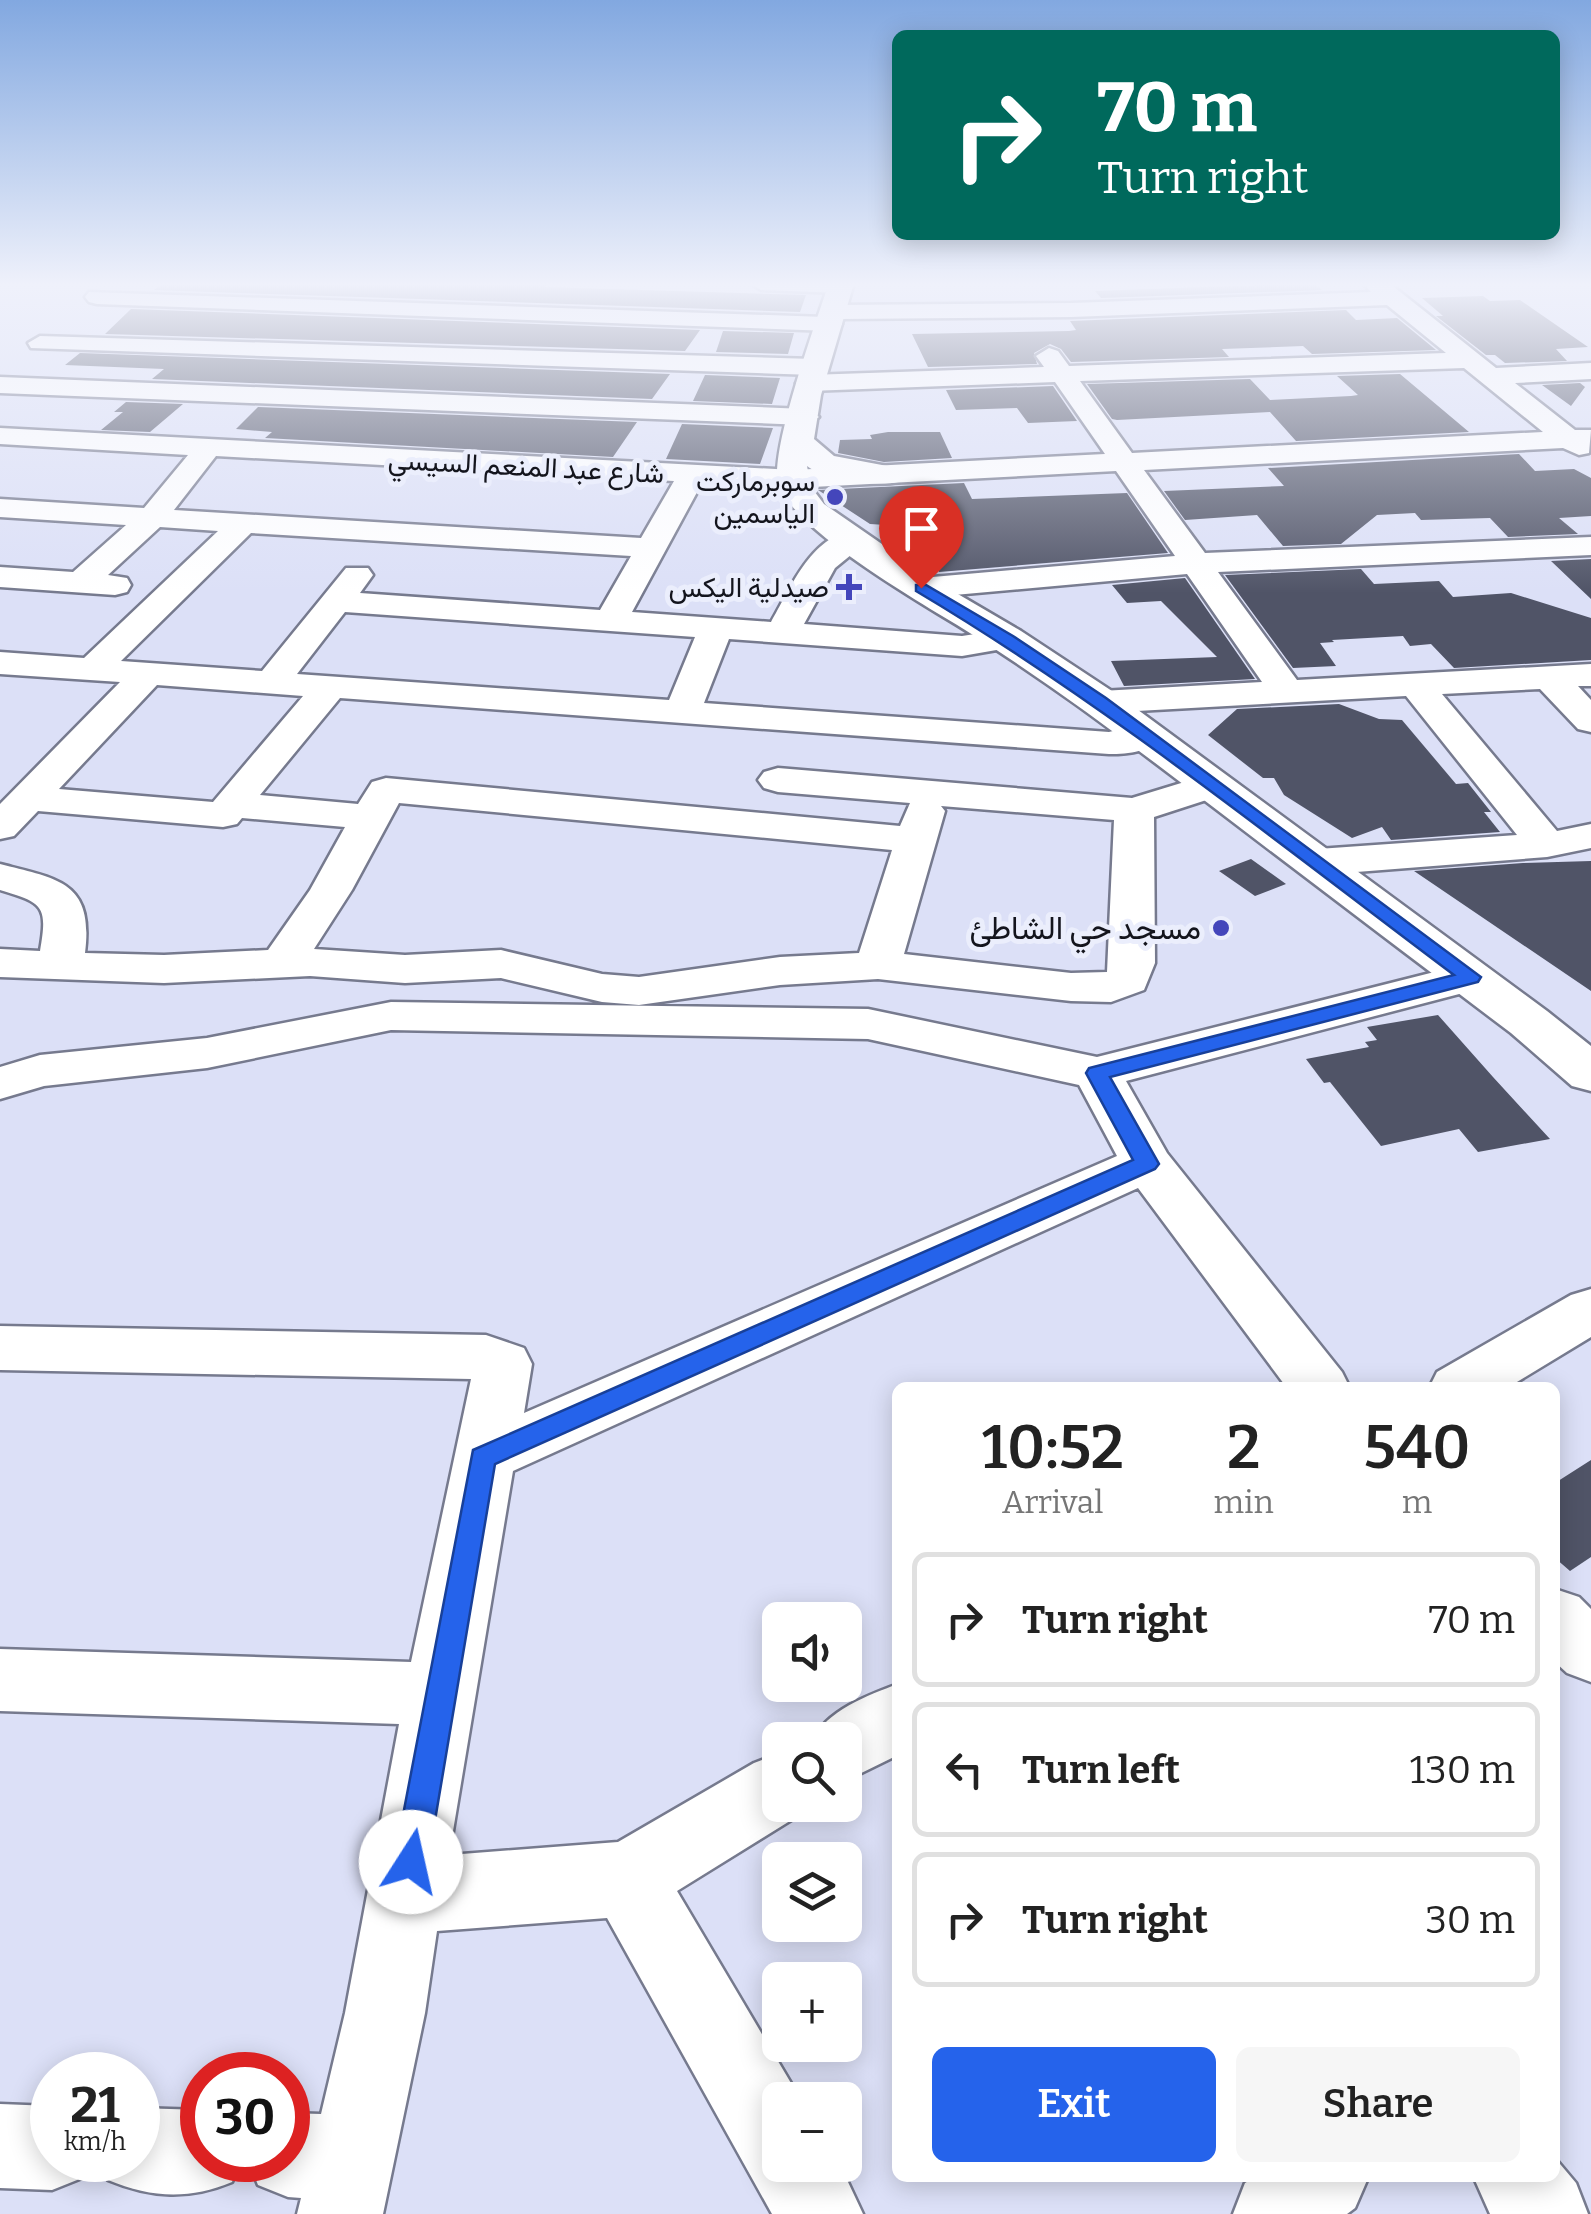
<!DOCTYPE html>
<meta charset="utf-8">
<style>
:root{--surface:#fff;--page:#f6f6f6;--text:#222;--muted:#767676;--line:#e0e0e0;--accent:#2563eb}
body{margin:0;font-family:Bitter,Vazirmatn,serif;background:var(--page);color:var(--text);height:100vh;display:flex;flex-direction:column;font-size:38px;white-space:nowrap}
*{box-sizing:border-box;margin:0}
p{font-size:32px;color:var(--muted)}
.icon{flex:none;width:55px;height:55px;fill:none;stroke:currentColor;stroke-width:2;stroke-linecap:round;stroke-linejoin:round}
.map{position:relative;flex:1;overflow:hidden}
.drawer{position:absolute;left:892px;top:1382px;width:668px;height:800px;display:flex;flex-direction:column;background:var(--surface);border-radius:15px;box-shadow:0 5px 25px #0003}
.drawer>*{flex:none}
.guide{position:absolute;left:892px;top:30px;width:668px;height:210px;border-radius:15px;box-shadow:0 5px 25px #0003;background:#00695c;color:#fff;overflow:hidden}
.controls{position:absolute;left:762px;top:1602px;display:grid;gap:20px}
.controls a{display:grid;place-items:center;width:100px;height:100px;border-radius:15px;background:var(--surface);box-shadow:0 5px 25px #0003;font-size:50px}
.speed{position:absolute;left:30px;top:2052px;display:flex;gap:20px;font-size:50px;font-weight:700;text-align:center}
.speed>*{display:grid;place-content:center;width:130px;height:130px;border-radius:50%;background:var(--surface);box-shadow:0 5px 25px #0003;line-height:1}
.speed small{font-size:25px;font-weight:400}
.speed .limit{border:15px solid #d22;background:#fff;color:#111}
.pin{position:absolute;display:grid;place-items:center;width:85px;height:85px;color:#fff;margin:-102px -42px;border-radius:50% 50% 50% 0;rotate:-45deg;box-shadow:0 0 10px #0007}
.pin .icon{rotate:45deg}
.me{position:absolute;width:110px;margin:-55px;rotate:10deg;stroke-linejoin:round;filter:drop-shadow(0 0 8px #0008)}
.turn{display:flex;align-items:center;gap:35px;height:210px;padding:0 40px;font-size:45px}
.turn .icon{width:130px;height:130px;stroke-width:2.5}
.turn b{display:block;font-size:70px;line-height:85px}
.eta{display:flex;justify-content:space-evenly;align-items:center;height:170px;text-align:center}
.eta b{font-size:60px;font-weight:600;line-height:70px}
.primary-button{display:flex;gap:20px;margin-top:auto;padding:20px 40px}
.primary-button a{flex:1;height:115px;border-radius:15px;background:var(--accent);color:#fff;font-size:40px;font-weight:600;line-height:115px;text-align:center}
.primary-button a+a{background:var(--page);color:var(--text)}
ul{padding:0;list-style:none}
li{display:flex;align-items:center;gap:30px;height:135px;margin:0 20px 15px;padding:0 20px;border:5px solid var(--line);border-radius:15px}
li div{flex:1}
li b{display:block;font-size:38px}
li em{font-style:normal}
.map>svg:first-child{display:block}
.building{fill:#505467}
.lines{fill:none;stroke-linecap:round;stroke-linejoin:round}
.minor-casing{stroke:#767a8e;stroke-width:5}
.major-casing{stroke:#767a8e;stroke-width:5}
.minor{fill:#fff;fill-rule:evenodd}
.major{fill:#fff;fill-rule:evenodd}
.route{fill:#2563eb;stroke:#184099;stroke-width:2.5}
.poi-dot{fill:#4446bb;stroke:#ebeefc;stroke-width:4}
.labels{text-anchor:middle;stroke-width:10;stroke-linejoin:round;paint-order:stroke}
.far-street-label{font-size:28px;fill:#14151d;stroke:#ebeefc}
.far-poi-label{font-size:28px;fill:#14151d;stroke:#ebeefc;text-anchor:end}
.poi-label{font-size:32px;fill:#14151d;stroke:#ebeefc;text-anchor:end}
</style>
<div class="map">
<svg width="1591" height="2214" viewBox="0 0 1591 2214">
<rect width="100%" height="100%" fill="#dce0f7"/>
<!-- building -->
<path class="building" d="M163,283h385l-3,4 261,8 -6,17 -646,-22z
M1315,283l7,7 -221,8 -6,-7z
M1483,296l7,5 30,-1 68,47 -32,2 11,12 -62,2 -10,-8h-9l-50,-39h7l-21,-18z
M131,309l569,21 -15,21 -580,-17z
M1346,310l10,10 41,-2 39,32 -124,4 -9,-8 -81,3 7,8 -158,5 -10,-13 -11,-5 -16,9 3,11 -109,3 -16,-33 157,-3 7,-1 -6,-9z
M723,331l71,2 -6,21 -72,-2z
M80,353l590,21 -18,25 -500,-20 12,-10 -99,-4z
M1400,374l69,58 -173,9 -26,-29 -153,8 -5,-1 -25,-35 163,-5 20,21 81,-4 7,-1 -21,-19z
M705,375l75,3 -8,26 -79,-3z
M1580,383l5,4 -14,19 -29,-21z
M1053,386l24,35 -49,2 -11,-15 -61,2 -10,-20z
M126,402l57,2 -33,28 -49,-2 22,-18h-9z
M258,407l379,15 -24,35 -348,-19 7,-6 -36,-3z
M682,424l91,4 -13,36 -94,-5z
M888,432h52l12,26 -68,4 -46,-9 2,-13 32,-1 -2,-4z
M1519,454l16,17 39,-2 17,9v38l-32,2 19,16 -70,3 -18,-19 -69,2 -6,-7 -38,2 -36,29 -58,2 -26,-31 -72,5 -21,-29 120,-5 -16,-18z
M964,483l8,16 155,-6 41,60 -229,19 -2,-6 -16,-7 -19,-33 -32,-2 -52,-34z
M1591,559v40l-40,-38z
M1361,569l13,15 65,-3 14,16 58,-4 80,25v42l-137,8 -23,-24 -21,2 -7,-10 -71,4 2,2 -14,1 16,23 -43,2 -68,-93z
M1185,578l70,101 -131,7 -13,-25 106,-4 -56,-56 -34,2 -15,-18z
M1339,704l40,15 23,1 54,64 12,-1 23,29h-7l16,20 -109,8 -9,-13 -30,11 -68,-43 -10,-17h-11l-55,-43 29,-26z
M1251,859l35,25 -31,12 -36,-25z
M1591,861v130l-177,-120 109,-8z
M1438,1015l55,62 57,62 -72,13 -19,-23 -78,17 -51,-64 -6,1 -18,-24 63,-12 -4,-5 12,-2 -10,-13z
M1591,1460v97l-21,14 -15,-13v-75z"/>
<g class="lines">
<defs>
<path id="minor" d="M750,283h101l1,3 -11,7 -80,-3z
M1363,283h26l107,85 95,-5v16l-76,4 60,47h16l-2,23 -10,2 -16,-7 -419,22 61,83 386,-16v18l-373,17 79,108 294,-16v22h-13l13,14v32l-13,-3 -38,-40 -98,5 115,137 34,-7v24l-44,9 -229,18 -15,-4 -6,-9 6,-9 15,-4 199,-14 -111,-139 -305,17 -13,-3 -5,-8 5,-8 13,-3 161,-9 -75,-108 -266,24 -12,-3 -4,-7 4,-7 12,-3 254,-22 -59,-85 -323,17 -91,-5 -70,129 139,10c19,-32 45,-99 92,-88l5,7 -33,27 -31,56 158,12 46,-7 12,3 5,7 -5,7 -58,10 -233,-17 -25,64 405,29 36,-9 13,3 6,8c-12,18 -35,20 -55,20l-769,-56 -80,97 98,9 14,-22 14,-4 514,48 10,-23 -132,-11 -14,-4 -6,-8 6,-8 14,-4 354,30 82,-25 14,4 6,8 -6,8 -74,24 1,146 -11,27 -33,12 -40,-1 -193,-22 -98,6 -141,20 -37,-3 -101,-24 -96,5 -95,-7 -146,7 -164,-6v-28l40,2c8,-46 3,-48 -40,-61v-26c59,15 94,18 85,89l79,2 104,-5 42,-60 35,-63 -103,-9 -5,6 -14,3 -185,-16 -24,25 -14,3v-35l120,-122 -120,-8v-22l84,6 134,-127 -58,-4 -52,48 19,3 4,7 -4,7 -12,3 -115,-8v-20l73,5 53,-47 -126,-8v-18l144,9 44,-53 -188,-11v-16l793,42 312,-16 -50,-72 -246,9 -13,-8 13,-8 235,-8 -8,-11 13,-8 9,3 11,15 377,-13 -59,-48 -316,12 -232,2 3,5 -3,5 -9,2 -733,-27 -8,-2 -4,-5 4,-5 736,25 -3,-5 4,-5 8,-2 237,-2 300,-11zM1464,368l79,64 -411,21 -52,-72zM216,456l458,25 -33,57 -467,-28zM251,533l380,23 -31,54 -240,-17 13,-18 -5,-7h-22l-84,103 -141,-10zM345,612l350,25 -26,63 -372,-26zM157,685l146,11 -90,106 -154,-13zM399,803l493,47 -33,103 -79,4 -141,20 -37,-3 -101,-24 -96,5 -91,-6 38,-59zM941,806l173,14 -7,152 -36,1 -167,-19 41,-143z
M40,336l774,23 13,8 -13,8 -783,-27 -3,-5z
M0,377l805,32 14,8 -14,8 -805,-32z
M1470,963l16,4 7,10 -7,10 -360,94 41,72 175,219 8,16h-63l-149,-200 -625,283 -64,384 169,-13 136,-79 26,-10v52h28l-2,6 -129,80 124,209h-21v65h60l23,49h-91l-165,-296 -170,13 -12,82 -42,201h-86l4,-16 -13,-1 -30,-12 -10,-25h40v-47l33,1 24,-101 54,-289 -399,-13v-62l411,13 60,-283 -471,-9v-44l486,9 38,13 8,16 -8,49 593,-257 -38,-71 -211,-46 -477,-9 -184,38 -163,18 -44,13v-32l40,-12 167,-17 184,-36 477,7 229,48z
M1591,1289v48l-84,51h-78l8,-16 134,-77z
M1555,1589l24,8 12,12v73l-24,-9 -12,-11z
M898,1684v71l-53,26v-41h-32c13,-29 55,-45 85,-56z
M0,2104l52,2v54h37l-7,18 -30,12 -52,-2z
M138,2108l64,2v50h39l-9,22c-43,18 -81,16 -124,-2l-8,-20h38z
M1555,2158l21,25 12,31h-98l-16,-36h81z
M1254,2178h114l-13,30 -8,6h-114l12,-31z"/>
<path id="major" d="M829,283h25l-33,112 -7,44 20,17 64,12 5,7 -5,7c-22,5 -73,-2 -91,-16l4,21 13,17 110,76 87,51 94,62 432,318 44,35v45l-19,-5 -61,-53c-97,-73 -193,-146 -290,-220 -92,-70 -184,-141 -284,-200 -39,-24 -142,-86 -158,-127 -12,-29 38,-167 50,-203z"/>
</defs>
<!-- minor casing -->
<use href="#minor" class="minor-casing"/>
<!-- major casing -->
<use href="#major" class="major-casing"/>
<!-- minor -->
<use href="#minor" class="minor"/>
<!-- major -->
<use href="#major" class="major"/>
</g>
<!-- sky -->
<linearGradient id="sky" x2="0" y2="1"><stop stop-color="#82a8e0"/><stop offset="0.48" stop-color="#eff1fb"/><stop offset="1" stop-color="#eff1fb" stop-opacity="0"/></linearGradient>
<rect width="1591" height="593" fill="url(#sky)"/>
<!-- route -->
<path class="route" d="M916,585h10l87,51 93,62 375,279 -3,5 -368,95 49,87 -4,5 -660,295 -67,398 -5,12 -12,5 -12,-5 -5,-12 79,-412 660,-290 -47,-87 3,-5 365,-93c-176,-132 -348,-271 -538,-384z"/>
<!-- markers -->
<g class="poi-dot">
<circle cx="835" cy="497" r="10"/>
<path d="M844 572h10v10h10v10h-10v10h-10v-10h-10v-10h10z"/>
<circle cx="1221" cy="928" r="10"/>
</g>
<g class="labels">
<!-- far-street labels -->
<g class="far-street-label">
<text transform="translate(526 466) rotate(3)" y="10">شارع عبد المنعم السيسي</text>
</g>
<!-- far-poi labels -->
<g class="far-poi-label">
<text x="815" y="491">سوبرماركت<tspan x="815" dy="32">الياسمين</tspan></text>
<text x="829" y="597">صيدلية اليكس</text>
</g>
<!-- poi labels -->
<g class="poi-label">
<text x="1201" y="939">مسجد حي الشاطئ</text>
</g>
</g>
</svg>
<div class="controls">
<a><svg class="icon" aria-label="sound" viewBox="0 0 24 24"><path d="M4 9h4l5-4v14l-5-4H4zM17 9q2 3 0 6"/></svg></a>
<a><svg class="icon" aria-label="search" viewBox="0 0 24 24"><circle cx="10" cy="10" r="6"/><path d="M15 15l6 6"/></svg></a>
<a><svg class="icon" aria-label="layers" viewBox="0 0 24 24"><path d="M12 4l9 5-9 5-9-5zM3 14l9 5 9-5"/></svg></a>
<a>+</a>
<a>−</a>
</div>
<div class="speed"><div>21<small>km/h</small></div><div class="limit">30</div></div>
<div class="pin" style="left:921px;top:588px;background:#d93025"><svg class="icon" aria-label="arrive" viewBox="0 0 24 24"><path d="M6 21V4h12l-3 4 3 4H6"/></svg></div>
<svg class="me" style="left:411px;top:1862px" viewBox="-20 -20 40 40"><circle r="19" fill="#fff"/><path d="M0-13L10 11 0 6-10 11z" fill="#2563eb"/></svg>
<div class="guide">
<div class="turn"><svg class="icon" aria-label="right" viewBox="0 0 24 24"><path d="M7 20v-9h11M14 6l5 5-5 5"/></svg><div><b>70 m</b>Turn right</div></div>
</div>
<section class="drawer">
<div class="eta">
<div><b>10:52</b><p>Arrival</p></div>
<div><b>2</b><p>min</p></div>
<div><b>540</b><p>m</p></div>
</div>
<ul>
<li><svg class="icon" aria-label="right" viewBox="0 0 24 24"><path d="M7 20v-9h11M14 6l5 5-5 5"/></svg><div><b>Turn right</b></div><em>70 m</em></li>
<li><svg class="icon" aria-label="left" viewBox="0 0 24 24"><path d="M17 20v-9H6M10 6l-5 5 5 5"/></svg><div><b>Turn left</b></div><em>130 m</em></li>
<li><svg class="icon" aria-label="right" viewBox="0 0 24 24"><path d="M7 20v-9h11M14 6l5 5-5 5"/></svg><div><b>Turn right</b></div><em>30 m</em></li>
</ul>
<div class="primary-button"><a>Exit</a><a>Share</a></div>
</section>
</div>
